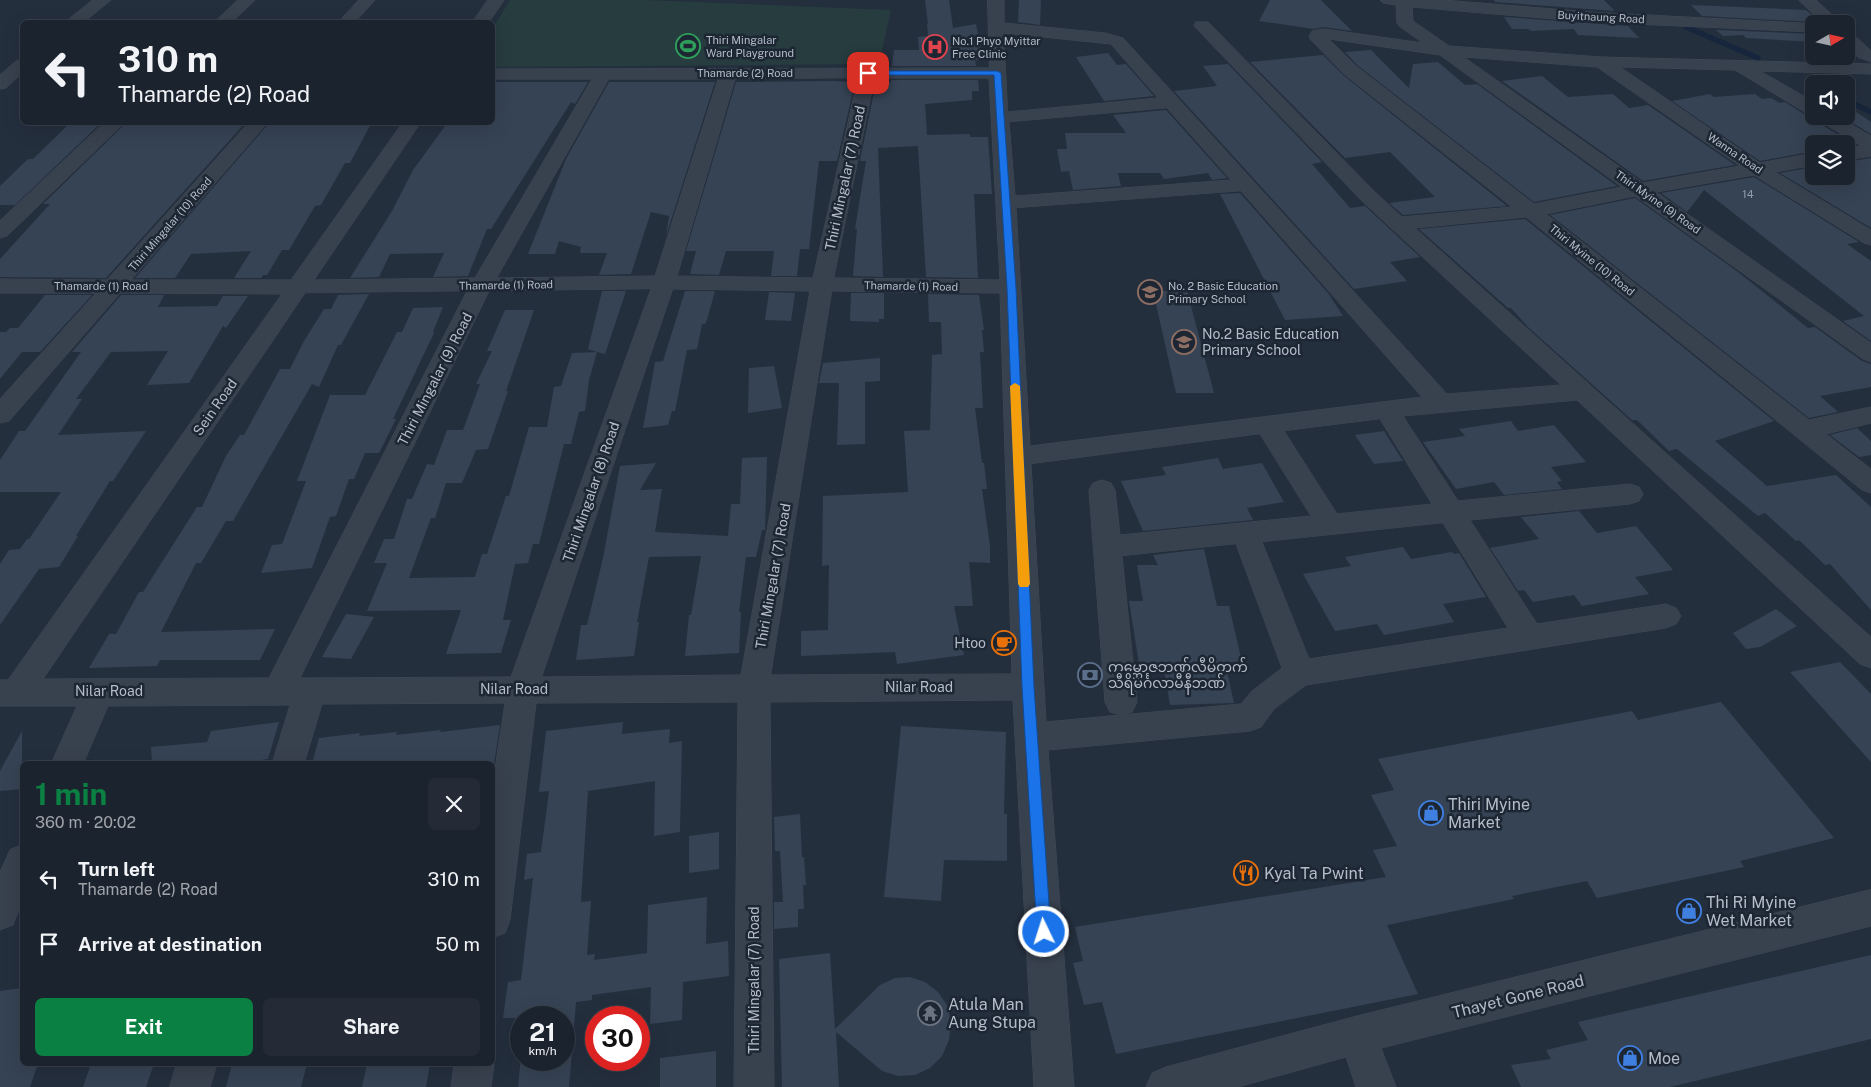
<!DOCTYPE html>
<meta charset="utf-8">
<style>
:root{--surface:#1b232e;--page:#242b36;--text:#f1f3f6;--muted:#a0a4aa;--line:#39404a;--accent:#0b8043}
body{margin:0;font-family:"Public Sans","Noto Sans Myanmar",sans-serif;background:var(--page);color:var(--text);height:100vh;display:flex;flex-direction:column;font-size:19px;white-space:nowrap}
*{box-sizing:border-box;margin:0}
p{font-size:16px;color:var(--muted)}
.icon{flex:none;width:28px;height:28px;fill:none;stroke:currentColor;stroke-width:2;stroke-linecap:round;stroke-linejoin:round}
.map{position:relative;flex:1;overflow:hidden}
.panel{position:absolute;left:20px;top:761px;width:475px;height:305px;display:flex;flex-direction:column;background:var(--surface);border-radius:8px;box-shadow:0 5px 20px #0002,0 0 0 1px var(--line)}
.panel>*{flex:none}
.hud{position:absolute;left:20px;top:20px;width:475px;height:105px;border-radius:8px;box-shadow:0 5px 20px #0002,0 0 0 1px var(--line);background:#1b232e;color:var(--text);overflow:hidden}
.needle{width:32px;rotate:81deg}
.tools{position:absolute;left:1805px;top:15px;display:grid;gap:10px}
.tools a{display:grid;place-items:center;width:50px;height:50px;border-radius:8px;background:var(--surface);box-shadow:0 5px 20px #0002,0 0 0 1px var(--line);font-size:25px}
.speed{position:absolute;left:510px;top:1006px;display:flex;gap:10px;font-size:25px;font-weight:700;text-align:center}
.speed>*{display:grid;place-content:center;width:65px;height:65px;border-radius:50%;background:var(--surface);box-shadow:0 5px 20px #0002,0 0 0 1px var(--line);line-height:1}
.speed small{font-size:12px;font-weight:400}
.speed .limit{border:8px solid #d22;background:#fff;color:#111}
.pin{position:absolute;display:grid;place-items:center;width:42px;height:42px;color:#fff;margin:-21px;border-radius:10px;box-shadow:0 2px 8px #0006}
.me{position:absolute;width:55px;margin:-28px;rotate:356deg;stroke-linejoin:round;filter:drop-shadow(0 0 4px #0008)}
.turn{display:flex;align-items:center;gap:18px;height:105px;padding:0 15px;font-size:22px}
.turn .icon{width:65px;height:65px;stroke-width:2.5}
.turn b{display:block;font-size:35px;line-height:42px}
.round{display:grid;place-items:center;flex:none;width:52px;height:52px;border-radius:8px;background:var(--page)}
.summary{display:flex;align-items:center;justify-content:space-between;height:85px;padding:0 15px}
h1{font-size:30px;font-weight:700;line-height:38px;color:var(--accent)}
.button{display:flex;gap:10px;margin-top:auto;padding:10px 15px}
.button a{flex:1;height:58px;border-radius:8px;background:var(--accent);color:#fff;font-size:20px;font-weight:700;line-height:58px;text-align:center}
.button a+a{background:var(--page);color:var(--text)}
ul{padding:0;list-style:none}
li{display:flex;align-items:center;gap:15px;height:65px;padding:0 15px}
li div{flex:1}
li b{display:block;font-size:19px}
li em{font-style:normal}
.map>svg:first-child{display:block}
.green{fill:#263c3f}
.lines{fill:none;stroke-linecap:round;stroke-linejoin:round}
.stream{stroke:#17263c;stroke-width:5.5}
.building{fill:#364354}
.minor-casing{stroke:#414a57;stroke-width:1}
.minor{fill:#38414e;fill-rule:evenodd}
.route{fill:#1a73e8;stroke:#114b97}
.slow{fill:#f59e0b}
.labels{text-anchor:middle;stroke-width:5;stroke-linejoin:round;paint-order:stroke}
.far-street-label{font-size:11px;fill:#b4bcc9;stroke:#1d2633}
.far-poi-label{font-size:11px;fill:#b4bcc9;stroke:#1d2633;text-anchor:start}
.number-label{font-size:11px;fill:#929caa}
.street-label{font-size:14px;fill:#b4bcc9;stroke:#1d2633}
.poi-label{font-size:14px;fill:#b4bcc9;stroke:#1d2633;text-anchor:start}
.near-poi-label{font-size:16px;fill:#b4bcc9;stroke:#1d2633;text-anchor:start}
.near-street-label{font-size:16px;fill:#b4bcc9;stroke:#1d2633}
</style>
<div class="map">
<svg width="1871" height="1087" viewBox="0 0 1871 1087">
<rect width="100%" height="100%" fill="#242f3e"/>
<!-- green -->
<path class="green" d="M510,0h136l245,10 -12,54 -386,3v-39z"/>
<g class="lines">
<!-- stream -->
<path class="stream" d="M1686,27l72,31
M1846,100l25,12"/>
</g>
<!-- building -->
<path class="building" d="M925,0h24l4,28 23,-4 7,36h-8l1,6h-84l2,-16h25l-1,-13 10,-1 -1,-12h1z
M1019,0h22l-1,25 -22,-3z
M1270,0h51l31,31 -28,-4 -10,2 -55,-8z
M1494,0h110l11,11 -120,-9z
M1691,5l115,5 8,7v5l-112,-6z
M1504,17l124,9 11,12 -61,-3 -4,-6 -43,2 -3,-2h-16z
M1716,30l98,4v8l-68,-4 -3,-3 -20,1z
M1371,50l38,38 4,-24 25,-2 27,23 12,-1 140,102 -83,16 -177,-137 -12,-13z
M1108,53l9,12 9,-1 28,32 -50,5 -28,-44z
M1323,55l20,20 164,131 -104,9 -14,-12 46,-6 -45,-45 -45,6 -95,-96z
M1228,64l94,98 -10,2 38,44 15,-2 55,51 -30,5 17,19 -53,8 -180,-198 43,-5 -14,-20z
M1542,76l26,21 45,-3 16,14 19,-3 87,60 -92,16 -141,-100z
M891,80h87l1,11h-7v9l-47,4 2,31 43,-1v3h18l4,57h-18l4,84 -52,-1 -8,-131 -40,2 5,129 -30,-1 4,-47h-2l11,-68h-6l16,-79h15z
M834,81l21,1 -18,79h-18l-10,88h-9l-3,27h-26l3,-25h-48l-7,24 -29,-1 6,-23h-10l50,-169z
M492,82h96l-13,22 -4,-2 -80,127h-4l-19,47 -35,1 11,-24 -54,1 -11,23 -29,1 42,-67 21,-41 35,-48h44z
M609,82h106l-49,154 3,-20 -18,-4 -20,62 -32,1 8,-22h-27l1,-6 -22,-6 -4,13h-27l38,-95z
M1710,94l4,3 41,-3 7,5 9,-1 9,5 5,-1 22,14 6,1 4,5 38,23 -41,-1v7l-54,10 -88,-60z
M1846,105l25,17v12l-30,-18h5z
M1166,110l61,68 -15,2 -4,-7 -44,6 -4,-6h-42l3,13 -48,4 -4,-19 -8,1 -4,-23h10l-2,-16h61l-13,-18z
M71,122h31l-87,83h-15v-19l28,-27h5z
M127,122h119l-140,156 -106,-1v-18l50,-55h-7z
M270,122h102l-22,41h-5l-24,42 -6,1 -26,44h-7l-15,25h-4l-2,3h-27l17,-27 -60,3 -16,24h-40z
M1871,158v70l-91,-55 34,-6v9h32v-14z
M1754,177l105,65 -12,2 24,17v80l-28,-20 21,-5 -160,-126 -17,22 -26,-19z
M1240,193l88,100 15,23 -58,4 -65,-126z
M1635,198l103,74 70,56 7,-1 47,34 9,3v23l-51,9 18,16 -29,6 -259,-203z
M1525,219l249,202 -59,20 52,45 69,-11 35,32v103l-41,-46 -5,1 -26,-25 -3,1 -31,-28 -7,3 -81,-67 -8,2 -32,-31h-5l-104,-93 -17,-19h-3l-89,-79z
M602,291h24l-21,63 -8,-2 -8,28 -4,31 -6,1 -8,32h-7l-25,100h-6l-5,19 -13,1 -12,56h8l-10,33 -55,1 15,-44 -94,1 20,-48h-13l10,-24h10l13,-40h5l15,-35 7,1 13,-35h16l17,-46h-4l16,-33h-5l18,-41h29l-28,81h2l-20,58 -12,1 -14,33h-16l-11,35h-4l-22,60 66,-1 7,-23h5l19,-58h3l20,-69h18l7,-40 7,-1 11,-33 25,-1 -9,-3z
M685,291h30l-8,29 -2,4h-3l-5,25 -10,1 -12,61h-3l-4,14 -25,3 12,-66 8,-1z
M1153,291h34l27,102h-38z
M769,292l26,1 -4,28 -26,-1z
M851,293h33v26h-5v3l-29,-1z
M369,294l-28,51h-3l-19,42 -7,-3 -79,137h-7l-25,42h-5l-35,69 114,-3 -15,31h-100l-3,6 -68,2 20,-34h7l23,-42h4l54,-85h5l24,-51 14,-21h4l36,-66h10l14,-28 20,-32h7l7,-14z
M928,294l51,1 5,35h-2l2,22h-4l3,56h-8l7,55h2l3,26h-5l8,57v17l-21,-1 4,44h-19l10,49 -67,9 -2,-12 -94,4v-25l27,-1 1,-65 -7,1 1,-70 85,-4 -4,-61 26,-1 2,-75 10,-1 -1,-32h-12z
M45,295h47l-52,57h-18l-22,27v-47h6l4,-4h8z
M121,295h43l-6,12 59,-1 6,-10h25l-22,32 -3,-2 -34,57 -42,2 21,-34 -57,1 -35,47h6l-24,36 88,-4 -33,50h-3l-34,55h2l-19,31 -20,2 -39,56v-61l9,-14 11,-1 7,-10h2l32,-47h-61v-32l19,-29h6l56,-79h-9z
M443,307l-10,25 1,1 -41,86h3l-17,34h-14l-11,26h-5l-13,37 -6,1 -18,51 -51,5 11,-28 10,-1 24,-63h-9l33,-86h35l32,-63h5l11,-24z
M880,358v23l-15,1v62l-28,1 2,-62h-20l4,-20z
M774,366l8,42 -34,5 1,-45z
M1511,421l7,10 36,-6 32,37 -35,5 11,14 -5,1 5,7 -58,6 -10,-13 -38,7 -33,-47 42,-6 -6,-7z
M1857,428l14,13v14l-12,2 -29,-22z
M1384,431l19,30 -29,3 -19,-29z
M767,457l-2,73h-3l-6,27h-10l-7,55h2l-2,41 -54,3 4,-41h2l10,-59 -52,1 -12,65h2l-5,34 -58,4 5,-35h6l16,-67 17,-92 36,-3 -16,27 22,-1 -7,43 73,4 3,-32h9l2,-46z
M1218,458l5,11 39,-6 22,39 -37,6 6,12 -110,11 -22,-50 45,-6 -4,-8z
M1579,511l18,22 39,-7 37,44 -38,7 14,17 -67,12 -8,-11 -41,7 -9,-12 -6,1 -28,-43 49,-9 -18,-22z
M1403,547l8,12 41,-7 2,2 5,-1 27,44 -43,7 11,18 -70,13 -7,-11 -42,7 -32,-57 48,-8 -6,-9z
M1204,549l13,57h12l13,56h-17l9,41 -64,2 -7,-41h-24l-10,-63h14l-6,-36h21l-5,-10z
M1776,609l21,17 -37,21 -14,2 -13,-16z
M346,614l28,3 -23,42 -29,-2z
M1840,662l31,32v68l-81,-90z
M1721,702l113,136 -94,23 4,6 -147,31 -10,-17 -75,15 2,3 -127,26 31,69 -302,60 -14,-52 -18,3 -11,-42 10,-2 -8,-34 311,-50 -13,-27 24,-4 -26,-51 23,-5 -16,-31 254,-48 6,9z
M279,722l-11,37 -34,5h-82l-1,-17 56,-5 4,-11z
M623,722l-1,12 48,-5 -1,14 13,-2 -2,91 -26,4 1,-55 -67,10 -7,111 10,-1 -4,54 8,-1 -1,6 53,-7 1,-48 59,-8 -1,47 22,-3 1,35 -46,6 -1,38 -32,4 1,-37 -59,8v5l-16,2 -7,85h-51l3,-31v4h43v-42h-61l5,-36 13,-2 12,-102 -9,2 3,-26 14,-2 8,-61 -10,1 7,-61z
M500,725l-6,39h-182l7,-26 41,-5 -1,3 38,-4 -1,3 45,-5 -1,2z
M901,726l105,6 -2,82h3v47l-63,-1 -3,41 -57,-4z
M22,731v58l-22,2v-20z
M800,814l2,43h2l2,28h-3l1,24h-6v18l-24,2v-27h9l-3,-51h-5l-1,-34z
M719,832v37l-30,4v-37z
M830,953l5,76 45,-44 15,-7 15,-1 15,5 13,10 9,13 4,17 -2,18 -7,16 -12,12 -15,7 -17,1 -16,-5 -46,-39 3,55h-57l-3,-128z
M1871,955v84l-201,48h-149l-10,-22 40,-6 -5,-9 42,-10 -10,-18z
M22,988v76h16l-8,23h-30v-96z
M716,1051v36h-56v-29z
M91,1064h63l-8,23h-63z
M232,1064h75l-6,23h-75z
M367,1064h63l-4,23h-64z"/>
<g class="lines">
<defs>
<path id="minor" d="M93,0h18l-27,22h-17l2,-3z
M238,0h17l-23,22h-17z
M359,0h16l-20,22h-16z
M488,0h16l-15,22h-16z
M988,0h16v23l101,10 18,5 324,356 114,-9 -199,-184 -166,-173 -2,-3 2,-3h12l168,171 26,24 110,-10 -168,-133 -33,-34 -2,-3 3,-6 12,-2 99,14 -24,-17 -2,-3 -1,-18 -13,-2 -3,-3h63l147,12 230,12h-6v8l-224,-10 -178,-15 1,14 36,25 152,11 270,7v10l-111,-3 54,31v13l-6,-1 -73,-44 -115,-3 140,96 54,-10v12l-39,7 96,58v15l-7,-2 -110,-68 -98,17 215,151v19l-8,-3 -228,-163 -89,18 263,206 62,-13v16l-45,11 45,35v24l-9,-3 -336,-273 -111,11 456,409v31l-11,-4 -283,-264 -174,16 55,85 172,-17 9,3 4,7 -4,7 -9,3 -160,16 67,104 129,-20 10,4 5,8 -5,8 -10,4 -360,57 -32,24 -13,18 -11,4 -202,19 26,337h-40l-21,-387 -243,2 4,385h-40l4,-385 -202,1 -26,217 -5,13 -13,5v-149l13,-86 -183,1 -18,60h-32l18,-59 -182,1 -25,58h-32l26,-58h-77v-26h8l274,-386 -162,-1 -111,128 -9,2v-24l96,-106h-96v-14l107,1 142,-158h19l-137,158h160l112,-158h18l-107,158 161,-2 117,-199h-100v-10l497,-1zM1004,33l107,11 47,54 -150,14zM1329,39l111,16 182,132 -88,17 -178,-138zM1464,57l133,10 143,99 -97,17zM858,78l-45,200 -136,-2 58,-197zM875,78h114l11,202 -166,-2zM609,79h109l-63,197 -158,2zM1167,108l64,72 -216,16 -6,-74zM1241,191l181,206 -392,49 -14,-238zM651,289l-140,388 -211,1 189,-387zM673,289l137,2 -69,384 -199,2zM467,291l-198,387 -226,1 262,-386zM832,291l168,2 12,381 -241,1zM1380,419l52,85 -95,10 -53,-83zM1260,434l51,82 -191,19 -5,-45 -4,-7 -9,-3 -9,3 -4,7 16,212 5,10 11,3 -75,7 -15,-258zM1443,523l65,105 -199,31 -47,-117zM1236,544l46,124 -30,23 -11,13 -120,11 11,-3 5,-10 -15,-146z
M1799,0h17l26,24h-18z
M1846,31l6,2 19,18v11l-13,-5 -12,-12z
M22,60v13l-16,15 -6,1v-14l16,-14z
M1815,116h22l34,20v20l-25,4v-12l15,-2 -43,-26z
M105,122h20l-118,114 -7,2v-17z
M22,845v57l-9,23 -13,5v-58l10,-22z
M1871,890v36l-490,122 15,39h-40l-10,-30 -108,30h-92l6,-14 14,-6 191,-51z
M492,1061l2,3 -3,23h-40l3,-23h38z
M177,1064h40l-7,23h-40z"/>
</defs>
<!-- minor casing -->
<use href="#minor" class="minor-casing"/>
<!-- minor -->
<use href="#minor" class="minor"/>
</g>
<!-- route -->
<path class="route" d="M865,71h132l4,2 15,215 18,399 17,245 -2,5 -5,2 -5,-2 -2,-5 -15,-245 -15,-399 -13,-213h-126l-4,-2z"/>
<!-- slow -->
<path class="slow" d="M1015,383l5,3 10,198 -2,3h-8l-2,-3 -8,-198z"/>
<!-- icons -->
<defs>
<symbol id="stadium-ring" viewBox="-11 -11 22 22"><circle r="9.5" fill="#1d2633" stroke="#2e9e5b" stroke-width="1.5"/><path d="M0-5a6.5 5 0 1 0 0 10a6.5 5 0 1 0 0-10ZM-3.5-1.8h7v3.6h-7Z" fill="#2e9e5b"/></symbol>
<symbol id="hospital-ring" viewBox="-11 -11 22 22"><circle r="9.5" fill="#1d2633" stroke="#e0444e" stroke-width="1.5"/><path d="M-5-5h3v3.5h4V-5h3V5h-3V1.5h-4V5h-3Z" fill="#e0444e"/></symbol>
<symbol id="school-ring" viewBox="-11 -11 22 22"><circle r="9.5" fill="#1d2633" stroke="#8d6e63" stroke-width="1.5"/><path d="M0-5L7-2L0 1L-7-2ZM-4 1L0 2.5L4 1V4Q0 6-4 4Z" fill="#8d6e63"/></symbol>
<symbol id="cafe-ring" viewBox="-11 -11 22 22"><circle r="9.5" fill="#1d2633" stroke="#e8710a" stroke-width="1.5"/><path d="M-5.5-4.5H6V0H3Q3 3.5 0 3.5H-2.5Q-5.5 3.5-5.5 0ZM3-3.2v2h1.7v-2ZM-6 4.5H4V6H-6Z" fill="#e8710a"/></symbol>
<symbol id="bank-ring" viewBox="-11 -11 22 22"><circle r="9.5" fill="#1d2633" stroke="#5c6f8a" stroke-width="1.5"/><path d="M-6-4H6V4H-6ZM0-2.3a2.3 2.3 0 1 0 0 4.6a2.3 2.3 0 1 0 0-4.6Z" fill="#5c6f8a"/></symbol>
<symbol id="shop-ring" viewBox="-11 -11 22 22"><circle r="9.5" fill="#1d2633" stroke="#3f7fe0" stroke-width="1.5"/><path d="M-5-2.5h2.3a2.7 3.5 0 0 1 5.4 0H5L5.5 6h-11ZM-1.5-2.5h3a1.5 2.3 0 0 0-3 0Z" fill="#3f7fe0"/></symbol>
<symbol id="restaurant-ring" viewBox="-11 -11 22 22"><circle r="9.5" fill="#1d2633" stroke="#e8710a" stroke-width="1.5"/><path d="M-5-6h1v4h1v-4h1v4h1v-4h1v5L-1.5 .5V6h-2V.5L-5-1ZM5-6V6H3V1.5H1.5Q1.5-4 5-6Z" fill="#e8710a"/></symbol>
<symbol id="temple-ring" viewBox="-11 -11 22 22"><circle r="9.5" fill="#1d2633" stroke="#6b7280" stroke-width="1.5"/><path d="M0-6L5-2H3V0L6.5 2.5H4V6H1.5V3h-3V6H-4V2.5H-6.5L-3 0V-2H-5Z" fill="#6b7280"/></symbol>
</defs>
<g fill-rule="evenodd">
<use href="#stadium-ring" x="674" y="32" width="28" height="28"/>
<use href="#hospital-ring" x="921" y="33" width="28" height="28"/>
<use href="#school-ring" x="1136" y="278" width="28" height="28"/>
<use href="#school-ring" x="1170" y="328" width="28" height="28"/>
<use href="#cafe-ring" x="990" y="629" width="28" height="28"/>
<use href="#bank-ring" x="1076" y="661" width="28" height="28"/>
<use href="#shop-ring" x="1417" y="799" width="28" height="28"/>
<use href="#restaurant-ring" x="1232" y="859" width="28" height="28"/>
<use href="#shop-ring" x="1675" y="897" width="28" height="28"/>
<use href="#temple-ring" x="916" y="999" width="28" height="28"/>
<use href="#shop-ring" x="1616" y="1044" width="28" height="28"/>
</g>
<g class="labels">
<!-- far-street labels -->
<g class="far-street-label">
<text transform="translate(1601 17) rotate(3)" y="4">Buyitnaung Road</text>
<text x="745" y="77">Thamarde (2) Road</text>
<text transform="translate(1735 153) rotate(34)" y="4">Wanna Road</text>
<text transform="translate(1658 202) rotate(35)" y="4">Thiri Myine (9) Road</text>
<text transform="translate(170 224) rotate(-49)" y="4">Thiri Mingalar (10) Road</text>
<text transform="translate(1592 260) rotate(39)" y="4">Thiri Myine (10) Road</text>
<text transform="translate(506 285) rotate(-1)" y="4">Thamarde (1) Road</text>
<text x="101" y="290">Thamarde (1) Road</text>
<text transform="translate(911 286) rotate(1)" y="4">Thamarde (1) Road</text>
</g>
<!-- far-poi labels -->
<g class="far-poi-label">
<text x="706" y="44">Thiri Mingalar<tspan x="706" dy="13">Ward Playground</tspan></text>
<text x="952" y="45">No.1 Phyo Myittar<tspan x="952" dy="13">Free Clinic</tspan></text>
<text x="1168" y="290">No. 2 Basic Education<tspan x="1168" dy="13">Primary School</tspan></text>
</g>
<!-- number labels -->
<g class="number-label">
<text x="1748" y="198">14</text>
</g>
<!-- street labels -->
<g class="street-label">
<text transform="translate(845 178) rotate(-78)" y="5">Thiri Mingalar (7) Road</text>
<text transform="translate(435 379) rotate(-63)" y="5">Thiri Mingalar (9) Road</text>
<text transform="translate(215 407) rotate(-55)" y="5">Sein Road</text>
<text transform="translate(591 492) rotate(-71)" y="5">Thiri Mingalar (8) Road</text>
<text transform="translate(773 576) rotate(-80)" y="5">Thiri Mingalar (7) Road</text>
<text x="919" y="692">Nilar Road</text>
<text x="514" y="694">Nilar Road</text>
<text x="109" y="696">Nilar Road</text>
<text transform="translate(754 980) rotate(-90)" y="5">Thiri Mingalar (7) Road</text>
</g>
<!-- poi labels -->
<g class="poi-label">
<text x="1202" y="339">No.2 Basic Education<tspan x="1202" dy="16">Primary School</tspan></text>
<text x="986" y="648" text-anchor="end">Htoo</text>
<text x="1108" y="672">ကမ္ဘောဇဘဏ်လီမိတက်<tspan x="1108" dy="16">သီရိမင်္ဂလာမီနီဘဏ်</tspan></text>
</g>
<!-- near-poi labels -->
<g class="near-poi-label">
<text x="1448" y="810">Thiri Myine<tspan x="1448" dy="18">Market</tspan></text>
<text x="1264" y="879">Kyal Ta Pwint</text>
<text x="1706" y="908">Thi Ri Myine<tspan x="1706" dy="18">Wet Market</tspan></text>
<text x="948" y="1010">Atula Man<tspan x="948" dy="18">Aung Stupa</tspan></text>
<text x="1648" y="1064">Moe</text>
</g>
<!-- near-street labels -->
<g class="near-street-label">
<text transform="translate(1518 996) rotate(-14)" y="6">Thayet Gone Road</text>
</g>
</g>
</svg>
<div class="tools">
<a><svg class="needle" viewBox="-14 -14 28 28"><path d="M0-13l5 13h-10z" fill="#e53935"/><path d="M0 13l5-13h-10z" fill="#a0a4aa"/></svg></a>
<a><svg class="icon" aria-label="sound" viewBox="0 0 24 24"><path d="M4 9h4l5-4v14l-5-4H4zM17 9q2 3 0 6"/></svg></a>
<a><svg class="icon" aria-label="layers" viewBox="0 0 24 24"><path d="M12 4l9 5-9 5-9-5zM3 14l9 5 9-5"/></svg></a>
</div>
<div class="speed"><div>21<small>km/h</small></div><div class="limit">30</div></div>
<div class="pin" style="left:868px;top:73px;background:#d93025"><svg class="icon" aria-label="arrive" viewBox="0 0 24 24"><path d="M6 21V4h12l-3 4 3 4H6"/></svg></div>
<svg class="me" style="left:1044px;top:932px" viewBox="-20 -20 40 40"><circle r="17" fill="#1a73e8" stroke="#fff" stroke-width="3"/><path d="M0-11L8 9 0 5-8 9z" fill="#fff"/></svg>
<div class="hud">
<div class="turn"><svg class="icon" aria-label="left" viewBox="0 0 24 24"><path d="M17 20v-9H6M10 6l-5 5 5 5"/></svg><div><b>310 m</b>Thamarde (2) Road</div></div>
</div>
<section class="panel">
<div class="summary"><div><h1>1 min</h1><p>360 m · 20:02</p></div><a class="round"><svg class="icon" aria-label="close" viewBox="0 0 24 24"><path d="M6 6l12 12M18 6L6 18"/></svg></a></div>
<ul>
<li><svg class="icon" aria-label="left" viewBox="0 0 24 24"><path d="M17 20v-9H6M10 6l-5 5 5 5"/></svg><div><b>Turn left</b><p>Thamarde (2) Road</p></div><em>310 m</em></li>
<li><svg class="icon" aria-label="arrive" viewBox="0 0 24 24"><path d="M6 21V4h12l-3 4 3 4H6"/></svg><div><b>Arrive at destination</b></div><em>50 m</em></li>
</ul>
<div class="button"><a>Exit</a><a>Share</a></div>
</section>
</div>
